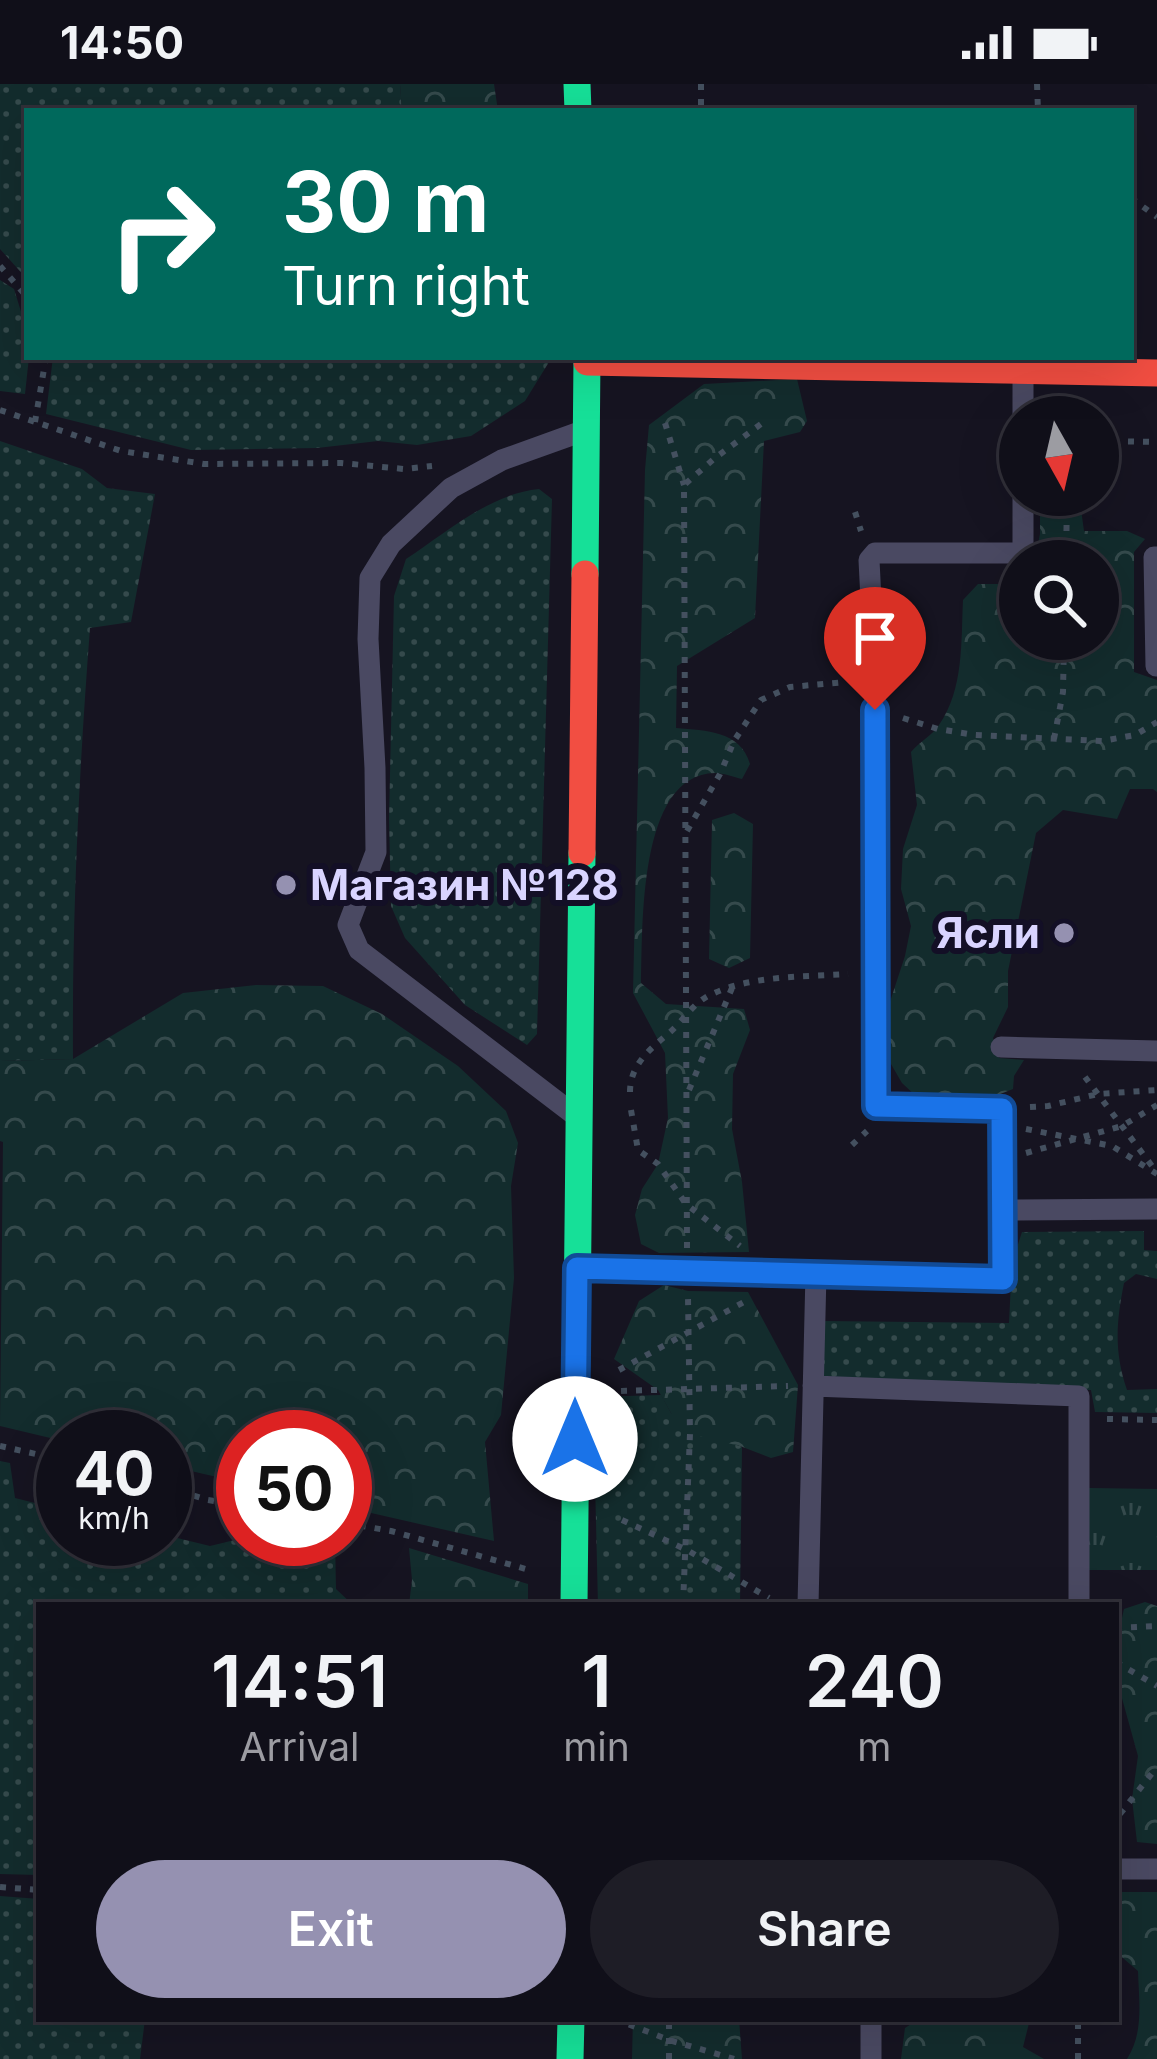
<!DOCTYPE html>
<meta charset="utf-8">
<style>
:root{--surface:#100f19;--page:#1e1d26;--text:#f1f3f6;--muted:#9c9ca2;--line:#302f38;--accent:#9591b1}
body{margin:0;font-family:Inter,sans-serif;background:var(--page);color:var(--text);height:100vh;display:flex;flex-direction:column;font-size:45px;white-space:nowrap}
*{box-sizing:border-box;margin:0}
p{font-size:39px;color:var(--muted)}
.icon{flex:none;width:66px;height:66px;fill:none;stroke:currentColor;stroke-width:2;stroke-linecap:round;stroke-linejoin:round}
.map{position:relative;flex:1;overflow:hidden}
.panel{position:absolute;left:36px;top:1518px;width:1083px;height:420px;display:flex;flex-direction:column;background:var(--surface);border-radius:0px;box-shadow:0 12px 48px #0002,0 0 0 3px var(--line)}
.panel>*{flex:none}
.banner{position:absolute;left:24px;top:24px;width:1110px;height:252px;border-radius:0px;box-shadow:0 12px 48px #0002,0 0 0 3px var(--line);background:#00695c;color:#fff;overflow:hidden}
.needle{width:78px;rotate:172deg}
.fabs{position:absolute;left:999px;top:312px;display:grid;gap:24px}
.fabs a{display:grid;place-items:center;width:120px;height:120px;border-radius:50%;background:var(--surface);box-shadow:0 12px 48px #0002,0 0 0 3px var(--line);font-size:60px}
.speed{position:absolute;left:36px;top:1326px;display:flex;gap:24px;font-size:60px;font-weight:700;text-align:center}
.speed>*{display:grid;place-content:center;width:156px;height:156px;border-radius:50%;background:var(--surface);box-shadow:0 12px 48px #0002,0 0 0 3px var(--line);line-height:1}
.speed small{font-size:30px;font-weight:400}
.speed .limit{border:18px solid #d22;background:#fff;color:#111}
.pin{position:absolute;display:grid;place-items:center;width:102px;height:102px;color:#fff;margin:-123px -51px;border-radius:50% 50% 50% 0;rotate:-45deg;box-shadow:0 0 12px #0007}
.pin .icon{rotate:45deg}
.me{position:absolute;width:132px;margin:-66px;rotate:0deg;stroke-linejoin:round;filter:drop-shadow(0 0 9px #0008)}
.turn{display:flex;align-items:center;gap:42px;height:252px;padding:0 60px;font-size:54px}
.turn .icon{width:156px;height:156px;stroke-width:2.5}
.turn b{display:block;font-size:84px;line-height:102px}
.eta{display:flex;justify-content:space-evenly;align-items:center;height:204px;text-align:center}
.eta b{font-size:72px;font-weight:600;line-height:84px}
.button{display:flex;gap:24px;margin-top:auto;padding:24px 60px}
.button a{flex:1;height:138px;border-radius:72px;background:var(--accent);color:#fff;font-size:48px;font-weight:600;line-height:138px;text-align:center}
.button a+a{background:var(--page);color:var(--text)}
.status{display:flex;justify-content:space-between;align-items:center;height:84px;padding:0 60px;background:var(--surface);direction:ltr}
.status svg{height:33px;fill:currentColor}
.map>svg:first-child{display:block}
.grass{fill:url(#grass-dots)}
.forest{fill:url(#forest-crowns)}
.park{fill:url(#park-tufts)}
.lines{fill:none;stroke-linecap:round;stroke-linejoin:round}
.path{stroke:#44505f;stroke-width:6;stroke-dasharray:6 9;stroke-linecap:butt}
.lane{stroke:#4a4962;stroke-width:21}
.fast{stroke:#16e098;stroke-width:27}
.jam{stroke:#f24e42;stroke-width:27}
.route-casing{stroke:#114b97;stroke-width:30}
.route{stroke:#1a73e8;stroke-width:21}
.poi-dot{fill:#9591b1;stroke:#130f26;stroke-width:4.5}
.labels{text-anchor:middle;stroke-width:12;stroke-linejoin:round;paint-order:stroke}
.poi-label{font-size:42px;font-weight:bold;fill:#d9d4ff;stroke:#130f26;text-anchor:start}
</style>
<div class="status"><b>14:50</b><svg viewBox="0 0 49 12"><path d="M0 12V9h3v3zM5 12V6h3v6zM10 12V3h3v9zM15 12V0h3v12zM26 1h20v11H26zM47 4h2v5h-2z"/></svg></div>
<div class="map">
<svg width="1157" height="1975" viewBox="0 0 1157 1975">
<defs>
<pattern id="grass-dots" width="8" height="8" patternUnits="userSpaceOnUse" patternTransform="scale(3)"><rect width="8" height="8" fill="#132c2d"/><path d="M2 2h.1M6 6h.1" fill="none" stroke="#354a4c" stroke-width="1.8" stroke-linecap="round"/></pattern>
<pattern id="forest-crowns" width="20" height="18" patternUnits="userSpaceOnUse" patternTransform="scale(3)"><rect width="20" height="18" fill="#132c2d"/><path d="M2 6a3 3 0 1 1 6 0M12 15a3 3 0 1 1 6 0" fill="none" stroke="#354a4c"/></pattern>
<pattern id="park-tufts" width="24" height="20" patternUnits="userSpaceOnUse" patternTransform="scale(3)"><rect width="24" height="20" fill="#132c2d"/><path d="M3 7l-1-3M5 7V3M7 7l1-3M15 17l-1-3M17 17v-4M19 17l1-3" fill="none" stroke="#354a4c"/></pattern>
</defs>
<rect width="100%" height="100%" fill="#161421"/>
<!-- grass -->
<path class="grass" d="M0,0h400l2,27h-375v168l-27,-30z
M0,196l14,9 13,42v26h2l-4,37 -25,-3z
M53,273h493l3,5 -24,39 -54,35 -54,9 -39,-4 -61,7 -126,2 -145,-36z
M0,357l82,28 25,19 48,6 -24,128 -41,6c-11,144 -18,286 -17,431l-73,2z
M539,405l13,10 -15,535 -10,11 -62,-40 -60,-67 -14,-32 -2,-87 5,-223 12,-37c40,-26 83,-65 133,-70z
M1144,1147v19l13,1v28l-21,-5 -12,9c-8,40 -10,69 3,107l30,-1v24l-62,-1 -4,-22 -271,-9 1,-60 188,2 3,-60 10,-31z
M661,1311l10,18 71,34 -2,158h-142l-5,-208z
M0,1377l10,2 5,35 48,12v29h102v-4l45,11 33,-8 92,2 1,49 17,16h-314v270l-39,-1z
M0,1812l39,3v120h106l-5,40h-140z"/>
<!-- forest -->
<path class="forest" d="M400,0h94l4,27h-96z
M797,295l10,42 -7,11 -36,9 -9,177 -78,48 -1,62c30,3 64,2 74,36l-8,15c-8,-2 -19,-6 -27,-6 -78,1 -72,157 -74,210l25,21 78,5 6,21 -17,44 -1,55 10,53 7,70 -90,1 -18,-9 -6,-29 7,-26 16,-25 10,-46 -3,-65 -32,-60 12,-523 4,-45 55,-41z
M1040,411h39l5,36h43l18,8 -11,13v120l23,8v112l-4,-3h-23l-13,30 -54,-9 -27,23 -28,138v36l-15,31 6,20 25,2 -10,16 -1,13 -23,9 -34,3 -40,-5 -14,-13 -11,-19 -7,-44 21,-64 6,-30 -10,-37 2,-40 14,-44 -6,-53c8,-10 22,-17 28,-27 25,-36 22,-83 24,-125l15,-16h36l6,-3v58h78v-78h-63l5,-27z
M734,729l19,11 -3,134 -21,10 -20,-9 3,-139z
M256,901l67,1 59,28 76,52 48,45 12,32 -7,43 3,92 -13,137 -16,27 9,99 -149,-34v-70h-102v46l-78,-18v-28h-102v4l-63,-15 3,-284 -3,-1v-80l73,-2 110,-66z
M664,1201l24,6 60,1 50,93 -5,67 -22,6 -31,-12 -50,-12 -19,-21 -13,-23 -44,-31 25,-58z
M409,1464l119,36v21h-119l3,-25z
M1145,1518l12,4v238l-20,-2 -5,-43 6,-43 -18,-65 -2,-28 2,-36 4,-18z
M1116,1808h41v167h-30c17,-26 12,-58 11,-88l-22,-19z
M633,1935h106l3,40h-110z
M919,1935h111l-7,28 21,12h-143l4,-31z"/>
<!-- park -->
<path class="park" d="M1089,1404l68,1v81h-69z"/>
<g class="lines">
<!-- path -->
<path class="path" d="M701,0v27
M1037,0l1,27
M1131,114l26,19
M0,182l27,31
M0,326l121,41 83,13 137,-1 63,6 28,-3
M35,338l11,-65
M665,339l19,62
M1098,357l59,1
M855,428l6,19
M1066,477l1,-66
M903,634l35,11 37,6 127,6 33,-6 22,-13
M1054,655l9,-47 1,-53
M687,747l33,-57 14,-33 27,-41 29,-13 56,-5
M1085,993l70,93
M689,1006l43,-102
M630,1008c0,-27 20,-43 39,-59 14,-12 24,-30 41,-38 41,-20 94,-18 138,-21
M1030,1023l18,-1 50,-12 59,-4
M631,1026l7,40 20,14 28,40 54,42
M1026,1045l86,17 45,28
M852,1061l15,-14
M1026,1069l96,-27 35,-21
M687,1164l-3,-763 31,-27 50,-37
M619,1286l125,-68
M621,1307l167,-5
M1107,1335l50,1
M0,1362l63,14
M165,1403l43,13 35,6
M622,1436l65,30 82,48
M345,1439l46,8 142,40
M683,1521l7,-171 -2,-137
M1116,1544l41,-2
M1116,1578l41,24
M1120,1730l37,-47
M0,1803l39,3
M615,1935l54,21 65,19
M669,1975v-40
M1078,1975v-40"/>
<!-- lane -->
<path class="lane" d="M1023,287v46
M1156,582l-2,-109h3
M1001,963l156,4
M572,1029l-213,-163 -11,-25 28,-73 -1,-84 -7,-129 2,-61 21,-34 60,-56 51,-28 78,-28
M1004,1126l153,-1
M579,1184l424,11 -1,-170 -126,-3 -1,-427 -6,-119 6,-7h148v-58
M813,1302l266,10v209
M808,1521l8,-332
M1116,1785h41
M871,1975v-40"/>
<!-- fast -->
<path class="fast" d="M577,0l1,27
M585,490l2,-217
M574,1521l8,-752
M570,1975l1,-40"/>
<!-- jam -->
<path class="jam" d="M587,278l570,11
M582,769l3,-279"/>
</g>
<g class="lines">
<defs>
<path id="route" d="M575,1355l2,-171 426,11 -1,-170 -126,-3 -1,-396"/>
</defs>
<!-- route casing -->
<use href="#route" class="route-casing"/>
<!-- route -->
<use href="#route" class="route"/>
</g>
<!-- markers -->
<g class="poi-dot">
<circle cx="286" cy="801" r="12"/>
<circle cx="1064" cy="849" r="12"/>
</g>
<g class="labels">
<!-- poi labels -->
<g class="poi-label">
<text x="310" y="816">Магазин №128</text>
<text x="1040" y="864" text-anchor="end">Ясли</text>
</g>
</g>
</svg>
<div class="fabs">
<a><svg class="needle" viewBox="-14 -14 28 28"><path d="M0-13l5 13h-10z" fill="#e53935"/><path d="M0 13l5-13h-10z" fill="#9c9ca2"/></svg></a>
<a><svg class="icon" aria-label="search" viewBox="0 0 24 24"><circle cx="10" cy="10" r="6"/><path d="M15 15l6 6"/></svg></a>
</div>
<div class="speed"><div>40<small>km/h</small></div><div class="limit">50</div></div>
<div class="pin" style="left:875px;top:626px;background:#d93025"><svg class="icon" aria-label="arrive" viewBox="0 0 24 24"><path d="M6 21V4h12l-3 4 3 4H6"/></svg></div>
<svg class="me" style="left:575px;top:1355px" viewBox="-20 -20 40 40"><circle r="19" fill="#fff"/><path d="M0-13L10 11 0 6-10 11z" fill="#1a73e8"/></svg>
<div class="banner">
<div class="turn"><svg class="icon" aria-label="right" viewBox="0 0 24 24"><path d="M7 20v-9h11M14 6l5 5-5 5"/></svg><div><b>30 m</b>Turn right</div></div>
</div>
<section class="panel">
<div class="eta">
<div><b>14:51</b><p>Arrival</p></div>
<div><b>1</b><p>min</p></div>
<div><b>240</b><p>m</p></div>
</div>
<div class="button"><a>Exit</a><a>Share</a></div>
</section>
</div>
